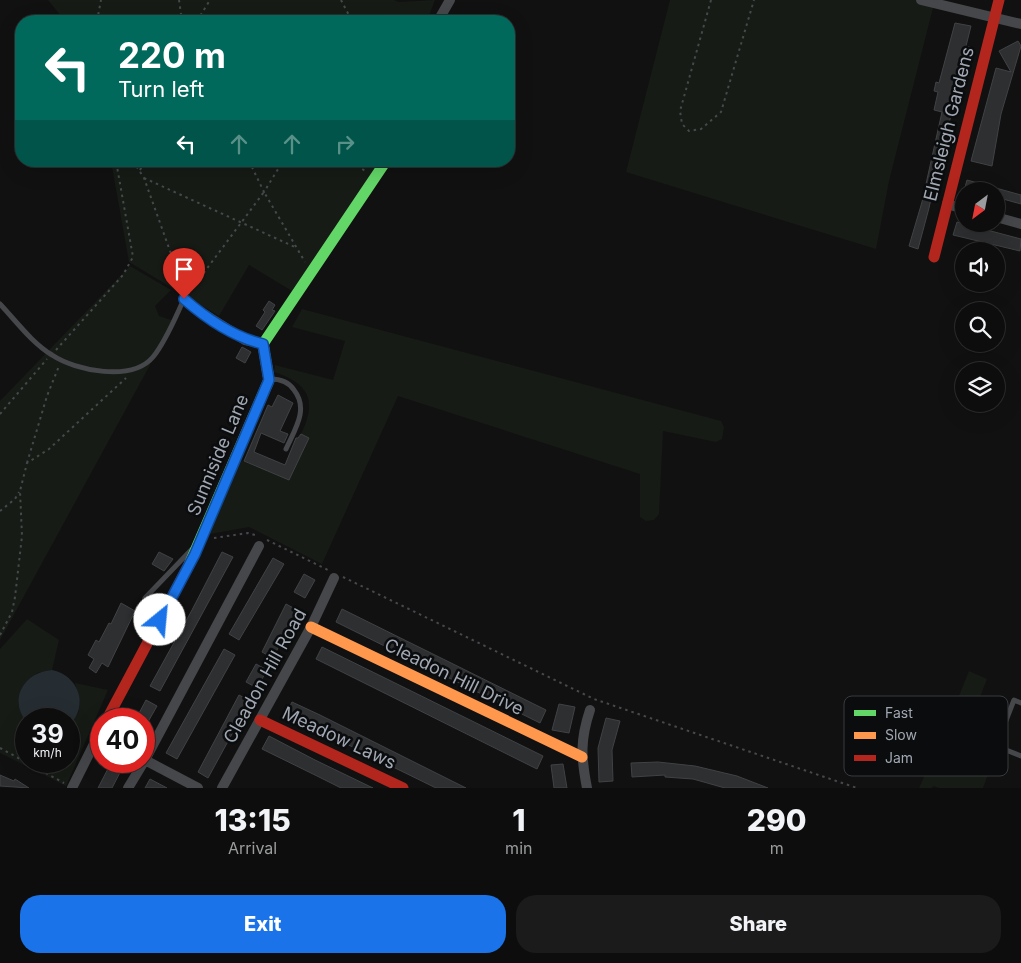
<!DOCTYPE html>
<style>
:root{--surface:#0d0d0d;--page:#1b1b1b;--text:#f1f3f6;--muted:#9a9c9d;--line:#2d2d2e;--accent:#1a73e8}
body{margin:0;font-family:Inter,sans-serif;background:var(--page);color:var(--text);height:100vh;display:flex;flex-direction:column;font-size:19px;white-space:nowrap}
*{box-sizing:border-box;margin:0}
p{font-size:16px;color:var(--muted)}
.icon{flex:none;width:28px;height:28px;fill:none;stroke:currentColor;stroke-width:2;stroke-linecap:round;stroke-linejoin:round}
.map{position:relative;height:788px;overflow:hidden}
.drawer{display:flex;flex-direction:column;background:var(--surface);flex:1}
.drawer>*{flex:none}
.banner{position:absolute;left:15px;top:15px;width:500px;height:152px;border-radius:20px;box-shadow:0 5px 20px #0002,0 0 0 1px var(--line);background:#00695c;color:#fff;overflow:hidden}
.needle{width:32px;rotate:212deg}
.fabs{position:absolute;left:955px;top:182px;display:grid;gap:10px}
.fabs a{display:grid;place-items:center;width:50px;height:50px;border-radius:50%;background:var(--surface);box-shadow:0 5px 20px #0002,0 0 0 1px var(--line);font-size:25px}
.speed{position:absolute;left:15px;top:708px;display:flex;gap:10px;font-size:25px;font-weight:700;text-align:center}
.speed>*{display:grid;place-content:center;width:65px;height:65px;border-radius:50%;background:var(--surface);box-shadow:0 5px 20px #0002,0 0 0 1px var(--line);line-height:1}
.speed small{font-size:12px;font-weight:400}
.speed .limit{border:8px solid #d22;background:#fff;color:#111}
.pin{position:absolute;display:grid;place-items:center;width:42px;height:42px;color:#fff;margin:-51px -21px;border-radius:50% 50% 50% 0;rotate:-45deg;box-shadow:0 0 5px #0007}
.pin .icon{rotate:45deg}
.me{position:absolute;width:55px;margin:-28px;rotate:28deg;stroke-linejoin:round;filter:drop-shadow(0 0 4px #0008)}
.turn{display:flex;align-items:center;gap:18px;height:105px;padding:0 20px;font-size:22px}
.turn .icon{width:65px;height:65px;stroke-width:2.5}
.turn b{display:block;font-size:35px;line-height:42px}
.lanes{display:flex;align-items:center;height:48px;padding:0 20px;background:#0003;justify-content:center;gap:25px;direction:ltr}
.lanes .off{opacity:.35}
.eta{display:flex;justify-content:space-evenly;align-items:center;height:85px;text-align:center}
.eta b{font-size:30px;font-weight:800;line-height:35px}
.cta{display:flex;gap:10px;margin-top:auto;padding:10px 20px}
.cta a{flex:1;height:58px;border-radius:20px;background:var(--accent);color:#fff;font-size:20px;font-weight:800;line-height:58px;text-align:center}
.cta a+a{background:var(--page);color:var(--text)}
.map>svg:first-child{display:block}
.green{fill:#161b16}
.water{fill:#252d33}
.building{fill:#2e2f31;stroke:#404245}
.lines{fill:none;stroke-linecap:round;stroke-linejoin:round}
.path{stroke:#47484c;stroke-width:2;stroke-dasharray:2.5 4;stroke-linecap:butt}
.lane{stroke:#45474a;stroke-width:5}
.street{stroke:#45474a;stroke-width:10}
.fast{stroke:#63d668;stroke-width:11}
.slow{stroke:#ff974d;stroke-width:11}
.jam{stroke:#b3261e;stroke-width:11}
.route-casing{stroke:#114b97;stroke-width:12}
.route{stroke:#1a73e8;stroke-width:9}
.labels{text-anchor:middle;stroke-width:5;stroke-linejoin:round;paint-order:stroke}
.street-label{font-size:18px;fill:#a1a8b3;stroke:#0b0c0d}
.key{fill:#0b0c0d;stroke:#383b3f;stroke-width:1}
.key-label{font-size:14px;fill:#a1a8b3}
</style>
<div class="map">
<svg width="1021" height="788" viewBox="0 0 1021 788">
<rect width="100%" height="100%" fill="#111"/>
<!-- green -->
<path class="green" d="M48,0h346l5,2 36,-2 -8,21h-362z
M670,0h265l-46,181 -13,68 -250,-77z
M111,161h269l-88,130 -43,-26 -30,51 -90,-54z
M130,266l41,24 -16,16 4,10 15,5 -174,319v-239z
M302,309l419,112 3,6 -2,12 -6,3 -53,-11 -4,83 -5,6 -8,1 -6,-4v-43l-242,-78 -76,168 -73,-37 -39,7 30,-74 49,20 20,-42 -8,-4c16,-33 9,-50 -27,-62l1,-7 58,15 12,-39 -53,-14z
M27,619l32,21 -7,30 -15,3 -19,30 8,18v40h43v-36l9,-12 2,-10 -5,-20 33,7 -42,96 -66,-33v-104z
M969,671l18,8 -26,66 33,13 -11,30h-44l-6,-2 -1,2h-13l23,-50z"/>
<!-- water -->
<path class="water" d="M52,670c26,5 38,36 17,55v-6h-43v2c-18,-23 -1,-49 26,-51z"/>
<!-- building -->
<path class="building" d="M955,23l16,3 -5,20 4,1 -6,16 -3,-1 -4,14 5,1 -2,7 -18,64 -13,60 -11,41 -9,-3 13,-44 20,-90 -8,-2 4,-18 -4,-1 2,-9 3,1z
M1018,41l3,5 -20,68 -9,52 -21,-5 25,-93 15,4 -12,-21z
M967,180l54,15v9l-18,-5 -4,12 -3,-1v-19h-32z
M957,222l64,17 -1,12 -67,-16z
M269,301l6,4 -3,5 3,1 -13,19 -6,-4 9,-14 -2,-2z
M242,347l9,5 -6,11 -9,-5z
M278,395l15,8 -13,28 8,3 -4,9 -23,-10 -7,19 31,13 11,-27h2l3,-4 8,4 -20,42 -45,-19 24,-56 4,2z
M159,552l14,7 -9,12 -12,-7z
M222,552l11,5 -73,134 -10,-5 42,-76z
M273,558l11,6 -45,76 -10,-6z
M304,574l11,6 -10,18 -11,-6z
M121,603l14,8 -27,56 -6,-4 -6,10 -7,-5 5,-9 -6,-4 8,-15 3,2 10,-19 2,1z
M286,604l11,6 -24,48 -11,-6z
M138,606l8,5 -4,8 -8,-5z
M342,609l204,101 -6,13 -204,-101z
M322,647l221,109 -6,13 -221,-110z
M224,649l11,6 -58,104 -11,-6z
M256,664l11,6 -10,18 -11,-6z
M239,695l11,6 -42,77 -10,-6z
M146,700l11,6 -13,23v-10h-8z
M292,702l28,13 146,73h-30l-47,-23 -103,-51z
M559,704l16,3 -6,26 -17,-3z
M606,718l14,3 -8,29 1,31 -14,1 -1,-34z
M269,736l46,24 58,28h-32l-26,-13 -53,-26z
M112,761h14l-14,27h-14z
M658,762l37,4 42,10 31,12h-43l-32,-9 -28,-2v-2l-33,2 -1,-14z
M563,764l4,24h-13l-3,-23z
M0,775l14,6 1,-2 14,9 -29,-2z
M150,779l17,9h-22z"/>
<g class="lines">
<!-- path -->
<path class="path" d="M179,0l3,21
M341,0l11,21
M711,0l-31,111 2,13 7,7 12,-2 20,-17 33,-112
M97,21l4,-21
M197,21l13,-21
M377,21l53,-4
M133,161l11,17 41,115
M249,161l15,31 19,-31
M352,161l13,10
M140,170l5,-9
M144,178l153,70
M188,294l76,-102 41,70
M56,350l67,-75 10,-18 -17,-96
M0,414l47,-55
M27,463l20,-67 12,-30
M0,511l15,-12 4,-7
M214,538l34,-5 10,3
M267,540l63,31
M343,577l251,122 263,89
M0,635l12,-23 3,-15 7,-61 -2,-45 7,-28 22,-14 77,-71
M0,748l64,35"/>
<!-- lane -->
<path class="lane" d="M0,304c16,17 32,39 52,51 24,16 80,27 101,2 13,-16 22,-39 31,-58l12,10
M270,379c9,0 19,3 24,11 15,19 1,39 -8,59
M145,598l49,-51
M1021,703l-7,-3 -18,46 25,10"/>
<!-- street -->
<path class="street" d="M921,0l100,24
M438,21l12,-21
M947,204l17,5
M996,217l25,7
M196,309l49,31 18,4
M72,788l29,-58
M128,788l17,-28
M198,788l-53,-28 114,-214
M222,788l89,-161 23,-49
M587,788c-6,-31 -7,-48 3,-78"/>
<!-- fast -->
<path class="fast" d="M189,565l80,-185 -6,-36 123,-183"/>
<!-- slow -->
<path class="slow" d="M311,627l271,130"/>
<!-- jam -->
<path class="jam" d="M934,257l65,-257
M107,719l82,-154
M260,720l143,68"/>
</g>
<g class="lines">
<defs>
<path id="route" d="M160,620l35,-66 74,-174 -6,-36c-30,-7 -56,-25 -79,-45"/>
</defs>
<!-- route casing -->
<use href="#route" class="route-casing"/>
<!-- route -->
<use href="#route" class="route"/>
</g>
<g class="labels">
<!-- street labels -->
<g class="street-label">
<text transform="translate(949 124) rotate(-76)" y="6">Elmsleigh Gardens</text>
<text transform="translate(218 455) rotate(-67)" y="6">Sunniside Lane</text>
<text transform="translate(265 676) rotate(-61)" y="6">Cleadon Hill Road</text>
<text transform="translate(454 677) rotate(26)" y="6">Cleadon Hill Drive</text>
<text transform="translate(339 738) rotate(25)" y="6">Meadow Laws</text>
</g>
</g>
<!-- legend -->
<rect x="844" y="696" width="164" height="80" rx="8" class="key"/>
<rect x="854" y="710" width="22" height="6" fill="#63d668"/>
<rect x="854" y="732" width="22" height="7" fill="#ff974d"/>
<rect x="854" y="755" width="22" height="6" fill="#b3261e"/>
<g class="key-label">
<text x="885" y="718">Fast</text>
<text x="885" y="740">Slow</text>
<text x="885" y="763">Jam</text>
</g>
</svg>
<div class="fabs">
<a><svg class="needle" viewBox="-14 -14 28 28"><path d="M0-13l5 13h-10z" fill="#e53935"/><path d="M0 13l5-13h-10z" fill="#9a9c9d"/></svg></a>
<a><svg class="icon" aria-label="sound" viewBox="0 0 24 24"><path d="M4 9h4l5-4v14l-5-4H4zM17 9q2 3 0 6"/></svg></a>
<a><svg class="icon" aria-label="search" viewBox="0 0 24 24"><circle cx="10" cy="10" r="6"/><path d="M15 15l6 6"/></svg></a>
<a><svg class="icon" aria-label="layers" viewBox="0 0 24 24"><path d="M12 4l9 5-9 5-9-5zM3 14l9 5 9-5"/></svg></a>
</div>
<div class="speed"><div>39<small>km/h</small></div><div class="limit">40</div></div>
<div class="pin" style="left:184px;top:299px;background:#d93025"><svg class="icon" aria-label="arrive" viewBox="0 0 24 24"><path d="M6 21V4h12l-3 4 3 4H6"/></svg></div>
<svg class="me" style="left:160px;top:620px" viewBox="-20 -20 40 40"><circle r="19" fill="#fff"/><path d="M0-13L10 11 0 6-10 11z" fill="#1a73e8"/></svg>
<div class="banner">
<div class="turn"><svg class="icon" aria-label="left" viewBox="0 0 24 24"><path d="M17 20v-9H6M10 6l-5 5 5 5"/></svg><div><b>220 m</b>Turn left</div></div>
<div class="lanes"><svg class="icon" aria-label="left" viewBox="0 0 24 24"><path d="M17 20v-9H6M10 6l-5 5 5 5"/></svg><svg class="icon off" aria-label="ahead" viewBox="0 0 24 24"><path d="M12 20V5M6 11l6-6 6 6"/></svg><svg class="icon off" aria-label="ahead" viewBox="0 0 24 24"><path d="M12 20V5M6 11l6-6 6 6"/></svg><svg class="icon off" aria-label="right" viewBox="0 0 24 24"><path d="M7 20v-9h11M14 6l5 5-5 5"/></svg></div>
</div>
</div>
<section class="drawer">
<div class="eta">
<div><b>13:15</b><p>Arrival</p></div>
<div><b>1</b><p>min</p></div>
<div><b>290</b><p>m</p></div>
</div>
<div class="cta"><a>Exit</a><a>Share</a></div>
</section>
